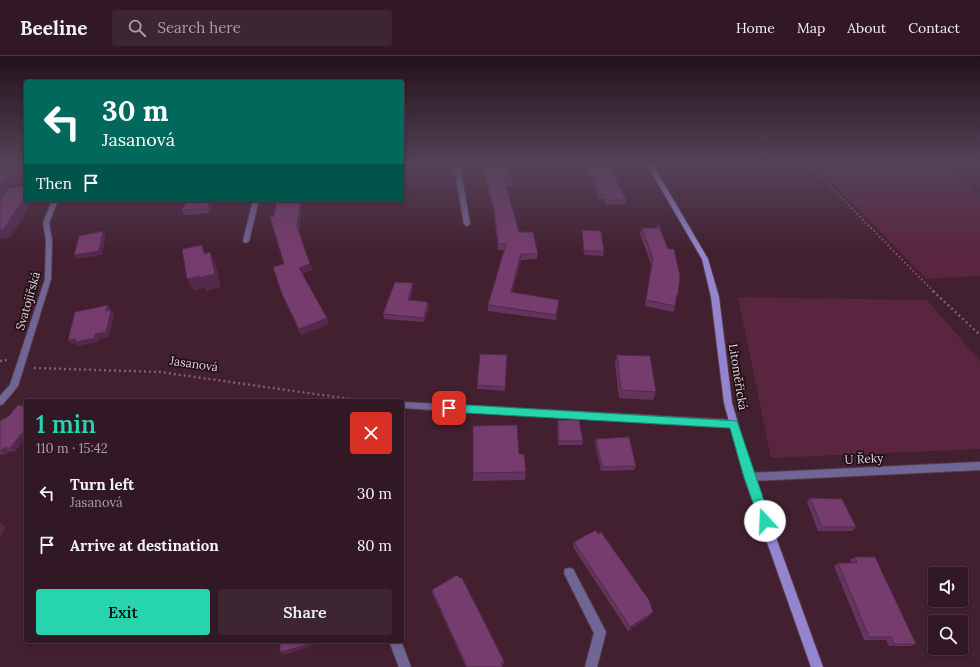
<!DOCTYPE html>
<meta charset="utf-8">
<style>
:root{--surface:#321824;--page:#3d2531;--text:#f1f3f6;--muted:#a8a0a6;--line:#4d3741;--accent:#26d5ae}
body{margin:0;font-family:Lora,serif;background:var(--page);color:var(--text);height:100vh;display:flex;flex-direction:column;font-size:15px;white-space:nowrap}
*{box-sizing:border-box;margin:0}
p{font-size:13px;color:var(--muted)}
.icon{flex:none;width:22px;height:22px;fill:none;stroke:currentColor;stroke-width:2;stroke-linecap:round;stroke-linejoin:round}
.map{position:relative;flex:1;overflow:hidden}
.details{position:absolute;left:24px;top:343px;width:380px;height:244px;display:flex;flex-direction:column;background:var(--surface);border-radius:4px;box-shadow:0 2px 6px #0003,0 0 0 1px var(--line)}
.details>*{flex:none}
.guide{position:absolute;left:24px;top:24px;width:380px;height:122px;border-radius:4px;box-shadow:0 2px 6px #0003,0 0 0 1px var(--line);background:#00695c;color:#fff;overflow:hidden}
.controls{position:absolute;left:928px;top:511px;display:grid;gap:8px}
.controls a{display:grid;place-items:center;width:40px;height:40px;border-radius:4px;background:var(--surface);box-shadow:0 2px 6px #0003,0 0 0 1px var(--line);font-size:20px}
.pin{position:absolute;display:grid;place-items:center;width:34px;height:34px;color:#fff;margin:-17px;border-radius:8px;box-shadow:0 2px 6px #0006}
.me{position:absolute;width:44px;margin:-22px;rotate:340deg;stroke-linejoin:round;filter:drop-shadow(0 0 3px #0008)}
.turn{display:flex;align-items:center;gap:14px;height:84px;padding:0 12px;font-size:18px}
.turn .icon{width:52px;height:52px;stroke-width:2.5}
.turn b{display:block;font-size:28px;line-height:34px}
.then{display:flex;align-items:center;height:38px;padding:0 12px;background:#0003;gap:8px;font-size:15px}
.round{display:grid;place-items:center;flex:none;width:42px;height:42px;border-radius:4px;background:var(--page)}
.summary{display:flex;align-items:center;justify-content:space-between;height:68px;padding:0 12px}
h1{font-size:24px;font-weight:600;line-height:30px;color:var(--accent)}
.action{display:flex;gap:8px;margin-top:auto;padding:8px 12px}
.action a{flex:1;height:46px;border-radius:4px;background:var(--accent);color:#111;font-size:16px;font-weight:600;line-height:46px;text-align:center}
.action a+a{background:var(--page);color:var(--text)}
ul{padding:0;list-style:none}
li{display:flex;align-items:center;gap:12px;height:52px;padding:0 12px}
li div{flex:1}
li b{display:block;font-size:15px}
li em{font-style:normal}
header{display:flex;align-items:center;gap:24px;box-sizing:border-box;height:56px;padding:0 20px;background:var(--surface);border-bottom:1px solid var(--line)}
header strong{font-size:19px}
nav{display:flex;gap:22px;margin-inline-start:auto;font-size:14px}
.search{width:280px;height:36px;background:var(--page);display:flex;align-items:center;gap:10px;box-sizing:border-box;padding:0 14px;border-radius:4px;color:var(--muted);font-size:15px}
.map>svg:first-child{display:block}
.green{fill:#5a253e}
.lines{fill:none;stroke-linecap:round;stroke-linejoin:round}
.street-casing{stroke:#5c3c4b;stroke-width:2}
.secondary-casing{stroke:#5c3c4b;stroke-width:2}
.path-far1{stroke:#7d5f6d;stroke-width:2;stroke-dasharray:1.5 2.5;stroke-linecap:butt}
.path{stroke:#7d5f6d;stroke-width:2.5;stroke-dasharray:2 3;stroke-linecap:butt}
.street{fill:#6f6695;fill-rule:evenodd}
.secondary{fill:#9485d0;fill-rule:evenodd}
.wall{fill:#65345e}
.shaded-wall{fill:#522a4c}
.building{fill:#753c6d;stroke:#522a4c}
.route{fill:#26d5ae;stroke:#198a71}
.labels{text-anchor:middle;stroke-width:3.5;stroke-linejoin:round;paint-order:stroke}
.street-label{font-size:12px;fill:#e5ced7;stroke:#1f1016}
</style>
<header>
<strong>Beeline</strong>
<div class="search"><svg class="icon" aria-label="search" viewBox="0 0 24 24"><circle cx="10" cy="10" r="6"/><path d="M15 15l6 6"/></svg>Search here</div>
<nav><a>Home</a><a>Map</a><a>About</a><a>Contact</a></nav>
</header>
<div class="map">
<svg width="980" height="611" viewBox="0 0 980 611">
<rect width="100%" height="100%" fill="#422030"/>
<!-- green -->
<path class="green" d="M817,109h126l37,30v81l-54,3z
M738,241l189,3 53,61v88l-209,9z"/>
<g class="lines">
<defs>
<path id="street" d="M454,109h6l10,59 -3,2 -3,-2z
M52,144h6l-9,23 3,17 -1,39 -33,107 -15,18 -3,1v-9l10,-11 35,-106 1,-39 -3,-17z
M253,144h6l-10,41 -3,2 -3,-2z
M402,346l332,18 3,1 1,3 -1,3 -3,1 -332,-20z
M980,406v8l-231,11 -3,-1 -2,-3 2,-3 3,-1z
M569,512l4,1 33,63 -9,35h-12l9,-34 -30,-60 1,-4z
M389,585h12l10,26h-12z"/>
<path id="secondary" d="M647,109h6l55,94 11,38 13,106 22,74 69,190h-12l-67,-190 -20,-74 -13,-106 -9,-38z"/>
</defs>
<!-- street casing -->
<use href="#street" class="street-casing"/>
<!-- secondary casing -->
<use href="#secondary" class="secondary-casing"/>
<!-- path-far1 -->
<path class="path-far1" d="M809,109l125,127"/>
<!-- path -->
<path class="path" d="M933,235l47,44
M0,305l8,-1
M34,312l126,4 204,29"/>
<!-- street -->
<use href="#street" class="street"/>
<!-- secondary -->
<use href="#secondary" class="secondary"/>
</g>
<!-- wall -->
<path class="wall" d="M482,109h26l4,16v5l-5,1 12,45 19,22 -1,5 -16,1 -9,33 47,7 -3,20 -68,-9v-6l16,-55h-6l-4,-36z
M585,109h25l16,35 -1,4 -19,1 -3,-7 -4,1z
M187,144h27l-5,13 -25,2 -2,-5z
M277,144h25l-3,31 13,39 -10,3 27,51 -28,11 -19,-41 2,-30 -10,-48z
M658,168l20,70 -2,5 -1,7 -2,6 -28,-6 6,-42 -11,-30 2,-6h15z
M582,174l22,21 -1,5 -19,-1 -2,-21z
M413,227v4l-3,13 19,7 -5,15 -40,-3 -1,-5z
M507,299l-2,36 -28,-2v-4z
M617,299l39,37 -3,8 -34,-2 -4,-35z
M26,350v32l-12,14 -5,-1 -3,4 -6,-1v-33l9,-5z
M558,364l25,21 -1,4h-24l-1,-21z
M596,383l40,27 -2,4 -33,1 -6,-28z
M519,398l7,18 -1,8 -52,1v-8z
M810,442l46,29 -4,4h-34l-11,-29z
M574,486l76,74 -22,15 -55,-84z
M855,501l61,87 -6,2h-21l-3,-6h-22l-30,-74 4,-3h14l-2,-3z
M432,534l72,71v2l-2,2 1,2h-37l-34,-74z"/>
<!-- shaded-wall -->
<path class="shaded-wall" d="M13,109h8l1,1 -22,35v-15z
M26,139v5h8l-24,38 -10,1v-9z
M210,144h4l-5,13 -2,-4z
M300,144h2l-3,32 -2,-6z
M103,175l3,5 -4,19 -25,4 -3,-4z
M202,189l6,12 -4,-3z
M210,196l6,13 5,22 -15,4 -1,-3 -11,3 -7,-12z
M521,198v6l-10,38v-6z
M310,208l2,6 -11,3 -2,-5z
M413,227v4l-5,18v-5z
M428,246l1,5 -5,15v-4z
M108,249l6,10 -5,22 -10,2 -1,3 -20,4 -2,-3 -4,1 -4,-4 27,-6 11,-23z
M327,262l2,6 -28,11 -2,-6z
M22,377l4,5 -12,14 -4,-4z
M4,392l5,3 -3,4 -5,-4z
M1,467l5,4 -6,10v-13z
M653,556l-3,4 -22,15 2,-4z
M311,585h2v5l-30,9 -3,-3z"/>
<!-- building -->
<path class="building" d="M0,109h13l-13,21z
M483,109h25l4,16 -7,1 14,50h14l5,22h-17l-10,38 48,8 -3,15 -68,-10 18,-61h-8l-4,-36z
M588,109h22l16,35h-19l-3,-6h-4z
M26,130v9l-23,35h-3v-29l9,-13z
M187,144h23l-3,9 -25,1z
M277,144h23l-3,26 13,38 -11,4 28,50 -28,11 -17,-35 -9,-27 11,-3 -14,-47 4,-1z
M658,168l10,25h6l6,27 -2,18h-1l-2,12 -29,-6 7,-41 -11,-31h16z
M582,174l19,1 3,20h-20z
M103,175l-4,20 -25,4 5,-19z
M202,189l2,9 6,-2 5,22 -16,4v-2l-12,3 -5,-30z
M395,226l18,1 -5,17 20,2 -4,16 -41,-4z
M108,249l-2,6 5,-1 -5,22 -11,2v4l-20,4 1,-3 -8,1 7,-28z
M480,298l27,1 -2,32 -28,-2z
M617,299l33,1 6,36 -35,-2z
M18,349l8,1v28l-4,-1 -12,15h-6l-3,3h-1v-30l9,-5z
M558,364h21l4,21h-24z
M517,369l2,29h5l2,18 -53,1v-47z
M629,381l7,29 -34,1 -6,-28z
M810,442l32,1 14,28h-34z
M596,474l2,4 3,-2 48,68 4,12 -23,15 -56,-85z
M855,501h20l41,87h-22l-3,-7h-22l-31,-74h19z
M457,519l3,3h2l42,83 -3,2 2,4h-36l-35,-77z
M280,585h31v3l-31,8z"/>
<!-- sky -->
<linearGradient id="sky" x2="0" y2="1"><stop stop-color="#24121a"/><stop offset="0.56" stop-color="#544259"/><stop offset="1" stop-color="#544259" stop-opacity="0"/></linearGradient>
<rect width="980" height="195" fill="url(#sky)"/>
<!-- route -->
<path class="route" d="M449,348l288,17 34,100 -2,4 -4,1 -4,-1 -17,-48 -14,-49 -281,-16 -4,-4z"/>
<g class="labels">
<!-- street labels -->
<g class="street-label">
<text transform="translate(28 245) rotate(-74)" y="4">Svatojiřská</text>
<text transform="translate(194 308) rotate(8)" y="4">Jasanová</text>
<text transform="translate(738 321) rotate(81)" y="4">Litoměřická</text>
<text transform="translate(864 403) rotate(-3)" y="4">U Řeky</text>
</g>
</g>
</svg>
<div class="controls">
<a><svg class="icon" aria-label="sound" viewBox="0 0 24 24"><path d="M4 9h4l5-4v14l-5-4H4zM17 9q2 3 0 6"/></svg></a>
<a><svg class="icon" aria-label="search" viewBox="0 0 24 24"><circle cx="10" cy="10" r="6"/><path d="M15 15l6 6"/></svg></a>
</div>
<div class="pin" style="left:449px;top:352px;background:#d93025"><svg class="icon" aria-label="arrive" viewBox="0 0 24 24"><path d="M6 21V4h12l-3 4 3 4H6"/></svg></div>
<svg class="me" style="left:765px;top:465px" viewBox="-20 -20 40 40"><circle r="19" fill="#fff"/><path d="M0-13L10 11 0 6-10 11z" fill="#26d5ae"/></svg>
<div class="guide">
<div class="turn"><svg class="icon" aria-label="left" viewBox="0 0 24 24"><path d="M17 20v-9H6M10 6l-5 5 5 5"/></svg><div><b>30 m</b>Jasanová</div></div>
<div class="then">Then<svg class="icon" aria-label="arrive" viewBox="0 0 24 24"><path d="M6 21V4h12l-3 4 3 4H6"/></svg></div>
</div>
<section class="details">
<div class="summary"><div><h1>1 min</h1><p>110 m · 15:42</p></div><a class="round" style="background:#d93025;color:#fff"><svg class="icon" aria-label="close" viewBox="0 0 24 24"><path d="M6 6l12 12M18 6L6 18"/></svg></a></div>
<ul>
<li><svg class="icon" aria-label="left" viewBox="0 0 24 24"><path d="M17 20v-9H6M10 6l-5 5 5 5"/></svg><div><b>Turn left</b><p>Jasanová</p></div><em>30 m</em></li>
<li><svg class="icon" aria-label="arrive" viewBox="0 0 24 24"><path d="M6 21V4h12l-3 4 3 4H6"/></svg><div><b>Arrive at destination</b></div><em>80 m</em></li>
</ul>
<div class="action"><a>Exit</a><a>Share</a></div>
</section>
</div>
